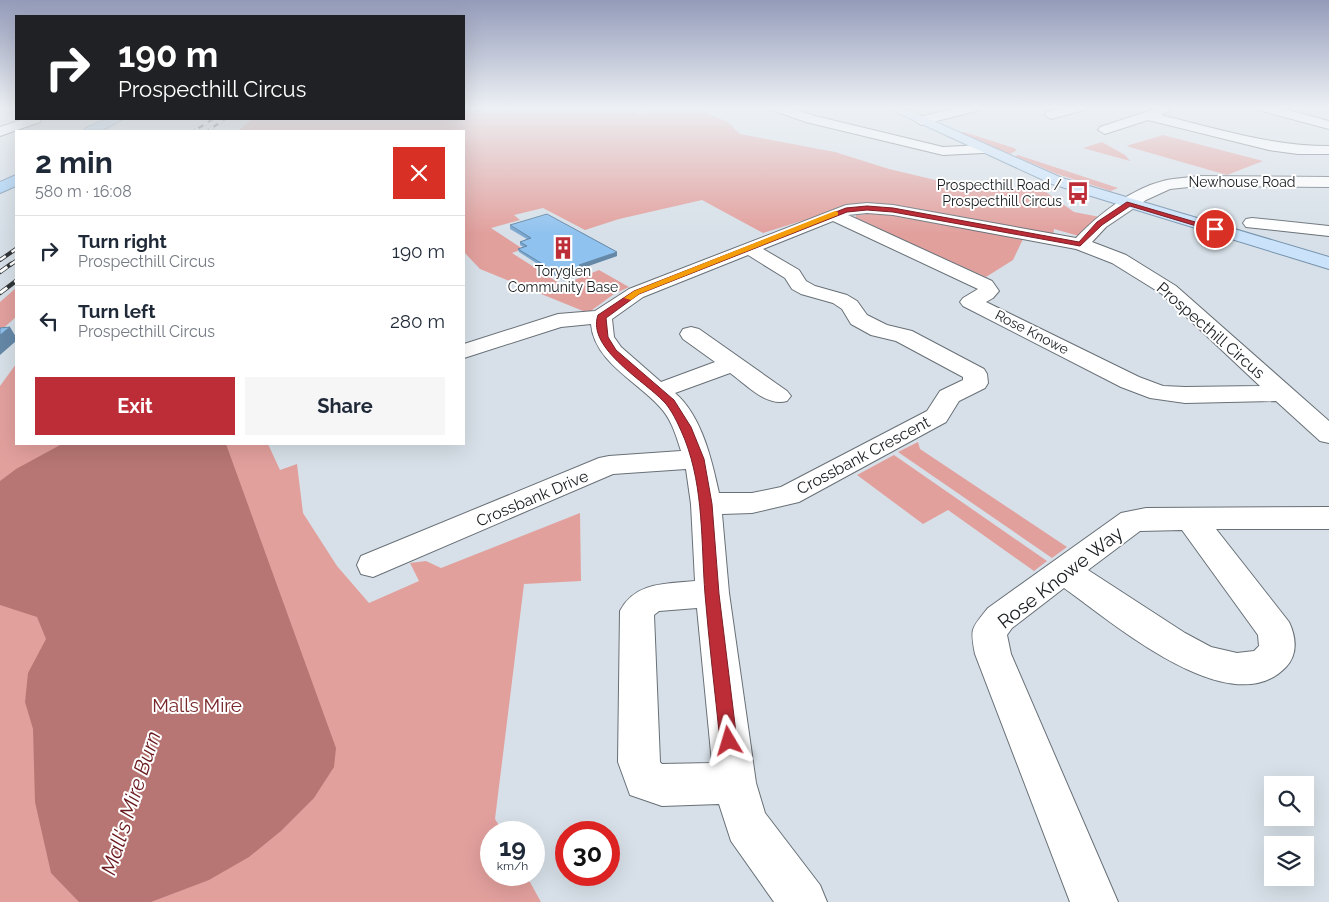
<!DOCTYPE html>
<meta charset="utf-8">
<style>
:root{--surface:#fff;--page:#f6f6f7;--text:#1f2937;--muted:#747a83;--line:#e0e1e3;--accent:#bd2d38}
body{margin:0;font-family:Raleway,sans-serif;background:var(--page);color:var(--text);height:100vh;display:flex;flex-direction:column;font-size:19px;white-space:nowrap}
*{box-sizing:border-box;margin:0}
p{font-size:16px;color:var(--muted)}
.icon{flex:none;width:28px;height:28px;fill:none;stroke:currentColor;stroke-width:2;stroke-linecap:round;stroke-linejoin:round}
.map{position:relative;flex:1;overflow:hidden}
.side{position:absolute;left:15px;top:130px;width:450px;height:315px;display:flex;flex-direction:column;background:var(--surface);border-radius:0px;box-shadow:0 5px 20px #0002}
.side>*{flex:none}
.top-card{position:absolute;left:15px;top:15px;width:450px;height:105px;border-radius:0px;box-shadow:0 5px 20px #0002;background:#202124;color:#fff;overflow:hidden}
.tools{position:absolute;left:1264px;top:776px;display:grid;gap:10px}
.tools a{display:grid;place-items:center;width:50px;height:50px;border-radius:0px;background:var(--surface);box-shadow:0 5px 20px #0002;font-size:25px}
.speed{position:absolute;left:480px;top:821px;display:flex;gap:10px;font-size:25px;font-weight:700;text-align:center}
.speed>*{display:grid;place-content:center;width:65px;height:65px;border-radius:50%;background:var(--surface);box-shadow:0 5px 20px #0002;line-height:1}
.speed small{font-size:12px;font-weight:400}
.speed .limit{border:8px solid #d22;background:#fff;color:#111}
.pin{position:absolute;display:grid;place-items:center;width:42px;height:42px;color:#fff;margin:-21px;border:2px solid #fff;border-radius:50%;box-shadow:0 1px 5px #0007}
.me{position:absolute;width:55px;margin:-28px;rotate:353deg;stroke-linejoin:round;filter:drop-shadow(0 0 4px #0008)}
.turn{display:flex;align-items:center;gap:18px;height:105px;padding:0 20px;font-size:22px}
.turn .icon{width:65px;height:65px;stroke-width:2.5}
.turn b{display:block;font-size:35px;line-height:42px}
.round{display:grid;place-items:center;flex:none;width:52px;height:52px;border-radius:0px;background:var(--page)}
.overview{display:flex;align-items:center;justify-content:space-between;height:85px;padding:0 20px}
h1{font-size:30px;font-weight:700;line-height:38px}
.action{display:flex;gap:10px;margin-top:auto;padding:10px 20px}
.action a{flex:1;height:58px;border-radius:0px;background:var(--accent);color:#fff;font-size:20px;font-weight:700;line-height:58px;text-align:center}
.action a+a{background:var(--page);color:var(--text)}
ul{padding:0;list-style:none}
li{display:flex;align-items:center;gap:15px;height:70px;padding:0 20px;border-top:1px solid var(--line)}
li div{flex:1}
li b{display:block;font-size:19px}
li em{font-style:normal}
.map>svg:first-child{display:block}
.green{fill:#e2a09d}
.water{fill:#b77673}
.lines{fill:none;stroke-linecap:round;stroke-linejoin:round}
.minor-casing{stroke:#687077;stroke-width:2}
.major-casing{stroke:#7592ac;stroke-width:2}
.highway-casing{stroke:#7592ac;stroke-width:2}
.minor{fill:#fff;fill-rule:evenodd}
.major{fill:#cae3fb;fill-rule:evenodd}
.highway{fill:#a6d1f8;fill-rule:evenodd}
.rail-far2-casing{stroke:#313639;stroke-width:2.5}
.rail-far1-casing{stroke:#313639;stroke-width:4}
.rail-casing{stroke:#313639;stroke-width:4.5}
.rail-far2{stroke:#fff;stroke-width:2;stroke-dasharray:5.5;stroke-linecap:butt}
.rail-far1{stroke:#fff;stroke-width:2.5;stroke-dasharray:7;stroke-linecap:butt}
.rail{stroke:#fff;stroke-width:3;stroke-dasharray:9;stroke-linecap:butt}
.wall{fill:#7ca7ce}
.shaded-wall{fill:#6588a7}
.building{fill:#90c2ef;stroke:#6588a7}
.route{fill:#bd2d38;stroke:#7b1d24}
.slow{fill:#f59e0b}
.labels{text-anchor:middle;stroke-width:4;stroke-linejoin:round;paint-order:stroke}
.far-street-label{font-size:14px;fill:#191d1f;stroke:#fff}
.far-poi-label{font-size:14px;fill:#191d1f;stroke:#fff;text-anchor:end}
.street-label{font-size:16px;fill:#191d1f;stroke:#fff}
.near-street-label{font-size:19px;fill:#191d1f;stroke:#fff}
.near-park-label{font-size:19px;fill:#78272a;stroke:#fff}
.near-water-label{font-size:21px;font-style:italic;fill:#6a1a1e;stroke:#fff}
</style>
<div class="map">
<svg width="1329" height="902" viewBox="0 0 1329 902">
<rect width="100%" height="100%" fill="#d7e0e8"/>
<!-- green -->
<path class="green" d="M464,107h166l9,7 36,-7h16l37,15 12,12 95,18 54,17 59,14 62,6 33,1 31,22 26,5 -21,19 -25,-7 -1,8 -207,-30 -83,26 -61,-33 -83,19 -34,11 -42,-22 -29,7 6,5 -29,8 32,21 -11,4 50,32 37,-15 30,17 -15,7 -26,19 -108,-44 -16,-17v-121h-226l14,-12h212z
M964,132l50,16 3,2 -7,4 -49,-21z
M1163,135l100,26 -36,14 -101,-29z
M1102,142l23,13 5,6 -47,-13z
M1018,155l100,33 -7,3 -54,-17 -42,-18z
M878,213l145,26 -10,21 -27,17 -131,-58 1,-4z
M16,288v29l-16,14v-29z
M16,364v80h252l12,26 17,-6 6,49 34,53 32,37 50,-22 -9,-18 16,-2 15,7 139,-55 1,68 -57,3 -29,235 8,13h-12v43h35l15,27h-541v-516z
M918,442l2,7 147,98 -15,11 -154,-106z
M894,455l153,106 -13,10 -86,-61 -25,14 -66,-49z"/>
<!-- water -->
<path class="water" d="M62,444h164l110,304 -2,19 -20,31 -33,33 -32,26 -40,23 -58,22h-72l-28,-29 -16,-71 -2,-73 -8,-27 3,-29 18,-34 -9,-22 -37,-12v-124l16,-12z"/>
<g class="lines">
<defs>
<path id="minor" d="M770,107h19l26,9 128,31 40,-2 5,1 2,3 -2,3 -5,1 -40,2 -137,-33 -34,-12z
M960,107h22l-2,3 -59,15 -6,-4 1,-3z
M1065,107h21l-2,3 -33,9 -6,-4 2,-3z
M1161,107h8l2,3 -10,5c57,14 110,31 168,31v8h-31l-29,-4 -121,-30 -43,14 -7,-4 2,-3z
M1256,107h21l52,14v8l-71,-19z
M24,119h17l-1,3 -40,14v-9z
M1198,176l131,1v10l-131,-1 -28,3 -24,11 -40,27 -14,15 34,13 50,31 153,135v22l-9,-2 -44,-40 -91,2 -35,-5 -29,-11 -158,-81 -3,-4 3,-4 15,-9 -145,-68 -70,28 36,21 7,11 9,5 32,9 10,6 10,14 20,10 25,6 72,38 3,5 1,9 -3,5 -26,13 -13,21 -147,80 -47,11 -30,1 7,79 27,190 9,30 55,72 7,17h-53l-43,-61 -12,-37 -57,2 -32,-11 -12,-33 2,-151c15,-29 45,-27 75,-30l-4,-77 -5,-35 -73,5 -240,103 -12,-3 -4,-9 4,-9 238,-98 10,-2 72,-5c-5,-16 -10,-33 -22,-45 -23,-25 -65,-45 -68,-82l-30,3 -97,31v-14l94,-30 37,-3 34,-22 217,-84 21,-2 26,2 183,33c23,-24 55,-49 87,-57 11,-3 24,-3 35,-5zM867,213l26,2 183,34 36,14 50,31 98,92 -75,1 -22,-1 -24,-9 -153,-75 7,-4 6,-7 -7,-10 -144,-66zM748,255l37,23 7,11 9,5 32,9 9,6 9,15 20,11 25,6 67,36v3l-23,11 -13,20 -146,76 -29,6h-33c-7,-32 -17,-77 -44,-100l55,-20c16,11 36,34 57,28l4,-5 -4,-5 -88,-62 -8,-2 -8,2 -3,5 3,5 32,23 -54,20 -40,-35 -7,-10 -2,-18 31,-22zM697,608l15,155 -50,1 -2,-2 -6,-147 5,-4z
M1252,218l77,8v10l-83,-9 -3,-4 3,-4z
M1329,507v22h-113l73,93c7,15 9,32 -3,45 -55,58 -174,-45 -222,-79l-52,40 -5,7 4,19 107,248h-48l-95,-248c-5,-26 -4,-25 13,-46l133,-95 25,-5zM1182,530l76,105 1,11 -5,5 -17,2 -26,-6 -26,-14 -97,-63 52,-39z"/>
<path id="major" d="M885,107h17l160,71 267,79v12l-277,-85z"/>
<path id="highway" d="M107,119h16l-22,12h-17l2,-3z
M16,175v11l-16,7v-11z"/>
</defs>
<!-- minor casing -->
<use href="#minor" class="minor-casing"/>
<!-- major casing -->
<use href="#major" class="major-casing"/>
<!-- highway casing -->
<use href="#highway" class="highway-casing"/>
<!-- minor -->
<use href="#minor" class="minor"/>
<!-- major -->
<use href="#major" class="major"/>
<!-- highway -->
<use href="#highway" class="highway"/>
<defs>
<path id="rail-far2" d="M209,130l16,-11
M194,131l19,-12"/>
<path id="rail-far1" d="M0,260l16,-11
M10,265l6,-4"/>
<path id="rail" d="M0,272l11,-8
M0,293l16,-12"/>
</defs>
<!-- rail-far2 casing -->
<use href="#rail-far2" class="rail-far2-casing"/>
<!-- rail-far1 casing -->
<use href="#rail-far1" class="rail-far1-casing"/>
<!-- rail casing -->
<use href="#rail" class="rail-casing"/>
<!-- rail-far2 -->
<use href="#rail-far2" class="rail-far2"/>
<!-- rail-far1 -->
<use href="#rail-far1" class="rail-far1"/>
<!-- rail -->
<use href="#rail" class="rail"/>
</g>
<!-- wall -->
<path class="wall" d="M510,225l107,31 -33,11 2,2v3l-22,9 -45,-29 -1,-3 5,-2 -3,-2v-3l7,-3 -17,-10z"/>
<!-- shaded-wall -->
<path class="shaded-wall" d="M617,252v4l-37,13 -1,-4z
M586,269v3l-22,9v-4z
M10,327l6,10v4l-16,14v-20z"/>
<!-- building -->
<path class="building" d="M547,214l70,38 -38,13 7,4 -22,8 -46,-28 9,-3 -7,-4 11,-4 -21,-13z
M10,327l-10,8v-7z"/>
<!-- sky -->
<linearGradient id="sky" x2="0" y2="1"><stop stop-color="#949bb9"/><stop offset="0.46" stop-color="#edf1f5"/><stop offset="1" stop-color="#edf1f5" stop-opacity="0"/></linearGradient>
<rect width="1329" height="234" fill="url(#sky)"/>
<!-- route -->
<path class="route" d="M1127,202l92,27 -6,2 -83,-25 -28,19 -22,21 -187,-34 -26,-2 -20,2 -208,82 -33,24 2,19 8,13 58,50 17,27 13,32 8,45 7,90 18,147 -2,5 -6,3 -6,-3 -3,-5c-5,-49 -11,-98 -15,-147 -4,-51 -1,-105 -20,-154 -5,-12 -11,-26 -19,-36 -19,-22 -80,-55 -68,-89l36,-24 212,-83 21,-2 26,2 186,34 18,-20z"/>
<!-- slow -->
<path class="slow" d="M835,211l3,1v3l-199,79 -8,6 -7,-2 10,-7z"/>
<!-- icons -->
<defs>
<symbol id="bus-bare" viewBox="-9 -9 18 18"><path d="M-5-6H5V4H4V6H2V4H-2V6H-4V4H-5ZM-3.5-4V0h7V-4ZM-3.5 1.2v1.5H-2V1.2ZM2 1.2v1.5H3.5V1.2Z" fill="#bd2d38" stroke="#fff" stroke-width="2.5" paint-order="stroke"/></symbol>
<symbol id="building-bare" viewBox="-9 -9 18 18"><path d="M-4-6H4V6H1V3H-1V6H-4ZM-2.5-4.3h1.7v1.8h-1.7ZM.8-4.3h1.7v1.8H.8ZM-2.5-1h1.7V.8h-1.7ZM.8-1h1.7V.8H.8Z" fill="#bd2d38" stroke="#fff" stroke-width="2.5" paint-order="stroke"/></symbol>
</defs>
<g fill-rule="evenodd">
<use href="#bus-bare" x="1062" y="177" width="32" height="32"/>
<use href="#building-bare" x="547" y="232" width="32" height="32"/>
</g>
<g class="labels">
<!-- far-street labels -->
<g class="far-street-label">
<text x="1242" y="187">Newhouse Road</text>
<text transform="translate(1032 332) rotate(27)" y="5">Rose Knowe</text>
</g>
<!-- far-poi labels -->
<g class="far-poi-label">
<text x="1062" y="190">Prospecthill Road /<tspan x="1062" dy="16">Prospecthill Circus</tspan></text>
<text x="563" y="276" text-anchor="middle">Toryglen<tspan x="563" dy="16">Community Base</tspan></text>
</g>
<!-- street labels -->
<g class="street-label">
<text transform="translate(1211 330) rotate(41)" y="6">Prospecthill Circus</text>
<text transform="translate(863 455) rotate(-28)" y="6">Crossbank Crescent</text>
<text transform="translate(532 498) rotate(-23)" y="6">Crossbank Drive</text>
</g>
<!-- near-street labels -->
<g class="near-street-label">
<text transform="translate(1060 577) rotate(-38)" y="7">Rose Knowe Way</text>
</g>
<!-- near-park labels -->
<g class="near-park-label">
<text x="197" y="712">Malls Mire</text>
</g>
<!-- near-water labels -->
<g class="near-water-label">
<text transform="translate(131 803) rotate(-72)" y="7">Mall's Mire Burn</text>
</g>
</g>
</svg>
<div class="tools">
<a><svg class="icon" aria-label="search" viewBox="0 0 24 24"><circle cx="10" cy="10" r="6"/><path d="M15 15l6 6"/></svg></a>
<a><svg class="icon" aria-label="layers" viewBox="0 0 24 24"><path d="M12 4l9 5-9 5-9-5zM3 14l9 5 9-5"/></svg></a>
</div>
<div class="speed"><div>19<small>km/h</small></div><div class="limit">30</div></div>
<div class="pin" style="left:1215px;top:229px;background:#d93025"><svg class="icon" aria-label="arrive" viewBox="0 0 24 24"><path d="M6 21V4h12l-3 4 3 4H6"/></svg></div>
<svg class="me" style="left:729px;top:741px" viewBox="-20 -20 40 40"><path d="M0-17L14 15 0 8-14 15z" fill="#bd2d38" stroke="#fff" stroke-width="4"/></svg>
<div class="top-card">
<div class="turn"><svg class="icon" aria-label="right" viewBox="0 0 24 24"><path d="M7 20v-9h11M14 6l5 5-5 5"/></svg><div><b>190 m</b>Prospecthill Circus</div></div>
</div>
<section class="side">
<div class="overview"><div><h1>2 min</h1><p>580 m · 16:08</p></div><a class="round" style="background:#d93025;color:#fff"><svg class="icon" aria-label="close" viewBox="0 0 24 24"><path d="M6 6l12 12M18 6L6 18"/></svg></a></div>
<ul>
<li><svg class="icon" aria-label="right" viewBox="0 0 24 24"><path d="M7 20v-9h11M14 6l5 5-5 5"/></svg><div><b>Turn right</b><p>Prospecthill Circus</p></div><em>190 m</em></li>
<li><svg class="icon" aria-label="left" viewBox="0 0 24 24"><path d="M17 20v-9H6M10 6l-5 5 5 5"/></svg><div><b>Turn left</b><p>Prospecthill Circus</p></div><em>280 m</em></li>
</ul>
<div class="action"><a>Exit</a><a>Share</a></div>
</section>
</div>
